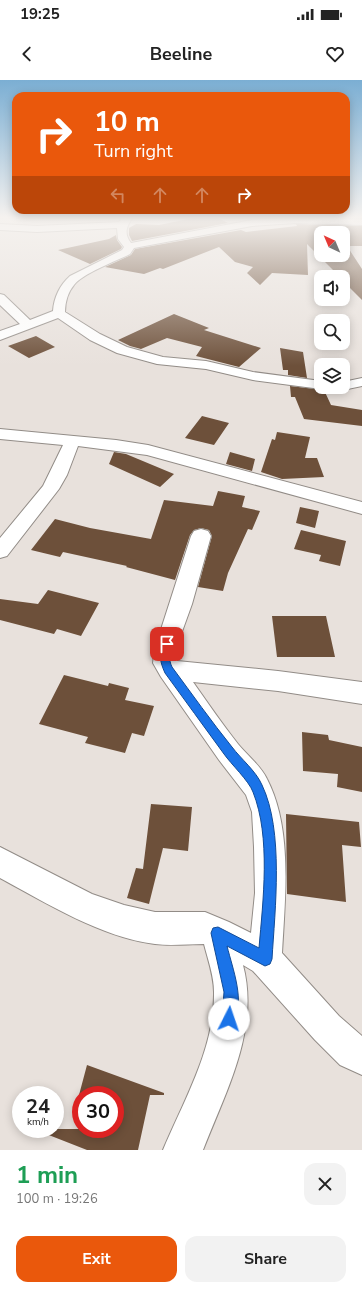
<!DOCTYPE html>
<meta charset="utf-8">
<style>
:root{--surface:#fff;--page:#f2f2f2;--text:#222;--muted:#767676;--accent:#ea580c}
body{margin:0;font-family:"Nunito Sans",sans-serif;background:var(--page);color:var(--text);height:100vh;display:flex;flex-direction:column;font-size:15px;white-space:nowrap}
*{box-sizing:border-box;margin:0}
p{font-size:13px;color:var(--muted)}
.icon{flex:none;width:22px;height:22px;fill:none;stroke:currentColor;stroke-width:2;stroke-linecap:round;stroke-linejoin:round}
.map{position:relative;height:1070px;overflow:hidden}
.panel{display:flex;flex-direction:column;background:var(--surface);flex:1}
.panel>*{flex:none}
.hud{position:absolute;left:12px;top:12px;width:338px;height:122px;border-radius:12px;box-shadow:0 2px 10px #0003;background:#ea580c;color:#fff;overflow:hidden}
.needle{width:26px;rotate:316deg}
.buttons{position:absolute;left:314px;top:146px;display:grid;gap:8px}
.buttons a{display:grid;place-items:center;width:36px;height:36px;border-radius:8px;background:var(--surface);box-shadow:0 2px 10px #0003;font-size:20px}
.speed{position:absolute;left:12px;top:1006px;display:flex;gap:8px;font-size:20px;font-weight:700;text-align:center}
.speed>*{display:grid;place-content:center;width:52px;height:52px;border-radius:50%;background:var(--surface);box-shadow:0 2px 10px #0003;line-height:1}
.speed small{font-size:10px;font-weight:400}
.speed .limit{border:6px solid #d22;background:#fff;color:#111}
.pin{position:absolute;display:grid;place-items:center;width:34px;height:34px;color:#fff;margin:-17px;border-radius:8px;box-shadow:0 2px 6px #0006}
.me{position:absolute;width:44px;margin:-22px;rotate:4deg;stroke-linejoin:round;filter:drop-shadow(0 0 3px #0008)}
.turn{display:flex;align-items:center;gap:14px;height:84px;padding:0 16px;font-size:18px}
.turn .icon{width:52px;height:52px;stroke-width:2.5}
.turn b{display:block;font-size:28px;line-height:34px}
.lanes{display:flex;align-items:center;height:38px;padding:0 16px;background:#0003;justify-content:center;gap:20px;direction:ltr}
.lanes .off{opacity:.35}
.round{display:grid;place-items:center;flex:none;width:42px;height:42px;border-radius:12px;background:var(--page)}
.summary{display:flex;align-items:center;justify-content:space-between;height:68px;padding:0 16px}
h1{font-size:24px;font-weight:700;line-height:30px;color:#1e9e55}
.cta{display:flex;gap:8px;margin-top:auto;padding:8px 16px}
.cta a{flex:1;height:46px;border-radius:12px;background:var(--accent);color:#fff;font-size:16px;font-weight:700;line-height:46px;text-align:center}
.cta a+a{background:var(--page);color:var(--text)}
.status{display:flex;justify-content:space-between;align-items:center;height:28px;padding:0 20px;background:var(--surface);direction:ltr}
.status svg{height:11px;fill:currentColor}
header{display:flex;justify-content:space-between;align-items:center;height:52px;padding:0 16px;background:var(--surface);font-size:18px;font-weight:700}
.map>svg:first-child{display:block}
.building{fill:#6d503a;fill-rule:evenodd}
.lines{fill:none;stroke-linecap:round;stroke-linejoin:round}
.minor-casing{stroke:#928c87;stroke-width:2}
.minor{fill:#fff;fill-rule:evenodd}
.route{fill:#1a73e8;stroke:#114b97}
</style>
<div class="status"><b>19:25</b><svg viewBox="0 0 49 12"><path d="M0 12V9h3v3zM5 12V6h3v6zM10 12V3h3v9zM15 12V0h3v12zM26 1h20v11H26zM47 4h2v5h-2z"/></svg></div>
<header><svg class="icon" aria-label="back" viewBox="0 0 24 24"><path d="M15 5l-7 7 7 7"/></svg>Beeline<svg class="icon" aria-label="heart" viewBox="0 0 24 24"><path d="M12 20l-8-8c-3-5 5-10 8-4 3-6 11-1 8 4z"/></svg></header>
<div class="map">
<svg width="362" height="1070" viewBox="0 0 362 1070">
<rect width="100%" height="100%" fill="#e8e1dc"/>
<!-- building -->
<path class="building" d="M203,136h11l14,7 -96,18 -3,-6v-7l7,-4 23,1z
M296,144l66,2v20h-15l15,23v31l-19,-19v-4h-3l-33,-33 1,31 -36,-2 -12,12 -13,-12 6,-6 -18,-5 -16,-15 -56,22 -3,-1 -16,6 -39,-7 26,-12 4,-6 106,-19 5,2 51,-6zM321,153h22v22h-22z
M116,155l1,5 5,7 -1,2 -31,15 -32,-14 51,-11z
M174,234l35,14 -5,2 57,18 -22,19 -43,-11 6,-9 -35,-9 -26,11 -11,-3 -12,-6z
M36,256l19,11 -26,11 -21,-12z
M280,268l23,4 4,26 -19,-3v-5h-5z
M290,306l34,4 7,15 31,5v16l-58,-7 -9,-22h-4z
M202,336l27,7 -15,22 -29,-7z
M277,352l33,5 -5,21h12l7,19 -42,2 -21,-7 11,-33 3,1z
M114,372l12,2 48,20 -14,13 -51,-23z
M230,372l25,7 -3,12 -26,-7z
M218,411l27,5 -3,11 18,4 -8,19 -4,-1 -20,44 -5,18 -25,-4 14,-51 -3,-6 -8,-2 -7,2 -4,5 -15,45 -49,-13 1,-1 -64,-14 -3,5 -29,-7 24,-31 35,9 61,11 13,-39 49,6z
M300,427l19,4 -4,17 -19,-5z
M301,450l45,11 -6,25 -21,-5 2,-6 -27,-6z
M48,510l51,13 -18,33 -24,-7 -3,5 -54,-14v-21l38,5z
M272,536h54l9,41h-58z
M64,595l44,11 1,-3 20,5 -4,12 29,6 -10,30 -12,-3 -7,20 -40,-10 3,-6 -49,-13z
M302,652l26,3 1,5 33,7v45l-25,-5 1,-13 -35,-3z
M151,724l41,3 -4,44 -25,-3 -14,56 -22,-6 9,-30 7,1z
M286,734l73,8 2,25 -19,-2 4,57 -59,-8z
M87,985l77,28v2h-14l-12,55h-51l-51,-20v-1h79v-34h-36z"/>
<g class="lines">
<defs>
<path id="minor" d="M124,136h10c-7,9 -11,17 -3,27l121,-23 44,-3 66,2v6l-66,-2 -44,3 -118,22 -4,6c-14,7 -48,20 -56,31 -6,7 -9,17 -9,27l35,22 27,13 36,10 43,4 47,11 68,9v6h6l-1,1 -5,1 -68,-9 -47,-11 -49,-5 -40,-11 -27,-13 -32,-22 -58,22v-9l20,-7 -20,-19v-11l4,1 26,25 23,-9c1,-14 7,-26 17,-35l52,-26 2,-3 -6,-8 -1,-11 -80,4 -37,-2v-6l37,2 82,-4z
M362,298v8l-19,4 -5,-1 -2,-2h7v-5z
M0,349l116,11 32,5 214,57v12l-215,-59 -69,-9 -11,29 -8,14 -52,67 -7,2v-20l43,-52 20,-41 -63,-6z
M201,449l7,2 3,5 -19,68 -13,36 -2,21 101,10 84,11v22l-84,-13 -85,-9c15,21 29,42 45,62 9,11 23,22 29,35 26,50 18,119 15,174l57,63 23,20v39l-22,-10 -25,-25 -62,-69 -10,-6c17,64 -17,126 -40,185h-40c21,-50 52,-102 51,-158 0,-16 -6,-32 -10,-48 -16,0 -33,2 -49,0 -52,-6 -109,-41 -155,-66v-31l92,47 32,11 31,7h50l24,10 22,11 4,-40 -1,-46 -2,-35 -6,-17 -27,-35 -58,-83 -8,-14 2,-15 36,-112 3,-5z"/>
</defs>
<!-- minor casing -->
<use href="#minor" class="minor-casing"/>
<!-- minor -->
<use href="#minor" class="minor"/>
</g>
<!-- sky -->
<linearGradient id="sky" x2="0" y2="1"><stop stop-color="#7baed3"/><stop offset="0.48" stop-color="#f5f2ef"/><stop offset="1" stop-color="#f5f2ef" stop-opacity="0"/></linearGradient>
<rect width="362" height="286" fill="url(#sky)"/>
<!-- route -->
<path class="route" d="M167,560l4,1 1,3c-2,8 -4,15 0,23 20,27 39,54 60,80 9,12 24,24 30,38 22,46 13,124 10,174l-2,5 -5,2 -38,-20c6,24 18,54 7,78l-5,2 -5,-2 -2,-5 2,-27 -13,-59 2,-5 5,-1 41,21c4,-47 12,-111 -6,-156 -4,-11 -22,-28 -29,-38 -20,-27 -39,-54 -59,-81 -5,-11 -7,-20 -1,-32z"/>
</svg>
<div class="buttons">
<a><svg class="needle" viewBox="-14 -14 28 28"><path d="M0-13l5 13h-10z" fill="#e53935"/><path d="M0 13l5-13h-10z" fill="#767676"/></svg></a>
<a><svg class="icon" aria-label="sound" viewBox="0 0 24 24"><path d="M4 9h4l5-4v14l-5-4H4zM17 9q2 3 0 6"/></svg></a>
<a><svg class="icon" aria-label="search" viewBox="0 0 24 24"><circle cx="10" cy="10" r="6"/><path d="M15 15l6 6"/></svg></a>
<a><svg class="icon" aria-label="layers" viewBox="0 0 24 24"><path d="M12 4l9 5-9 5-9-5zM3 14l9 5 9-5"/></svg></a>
</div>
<div class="speed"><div>24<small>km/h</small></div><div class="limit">30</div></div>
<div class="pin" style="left:167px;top:564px;background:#d93025"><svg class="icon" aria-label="arrive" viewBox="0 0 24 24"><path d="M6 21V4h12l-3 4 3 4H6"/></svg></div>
<svg class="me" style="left:229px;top:939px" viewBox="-20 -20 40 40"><circle r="19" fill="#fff"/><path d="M0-13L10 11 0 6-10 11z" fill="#1a73e8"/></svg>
<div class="hud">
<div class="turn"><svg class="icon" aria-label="right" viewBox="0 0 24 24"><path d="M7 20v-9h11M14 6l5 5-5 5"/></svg><div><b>10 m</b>Turn right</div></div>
<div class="lanes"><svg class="icon off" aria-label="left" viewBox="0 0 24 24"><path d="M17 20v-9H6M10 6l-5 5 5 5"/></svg><svg class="icon off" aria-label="ahead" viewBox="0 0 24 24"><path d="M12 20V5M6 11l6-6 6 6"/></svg><svg class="icon off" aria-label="ahead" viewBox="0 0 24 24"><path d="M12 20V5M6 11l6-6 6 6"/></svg><svg class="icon" aria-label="right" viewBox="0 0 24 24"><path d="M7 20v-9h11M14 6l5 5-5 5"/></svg></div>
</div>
</div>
<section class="panel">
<div class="summary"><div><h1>1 min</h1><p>100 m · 19:26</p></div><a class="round"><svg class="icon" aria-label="close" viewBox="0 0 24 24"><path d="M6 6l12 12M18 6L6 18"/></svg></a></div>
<div class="cta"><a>Exit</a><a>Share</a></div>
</section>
